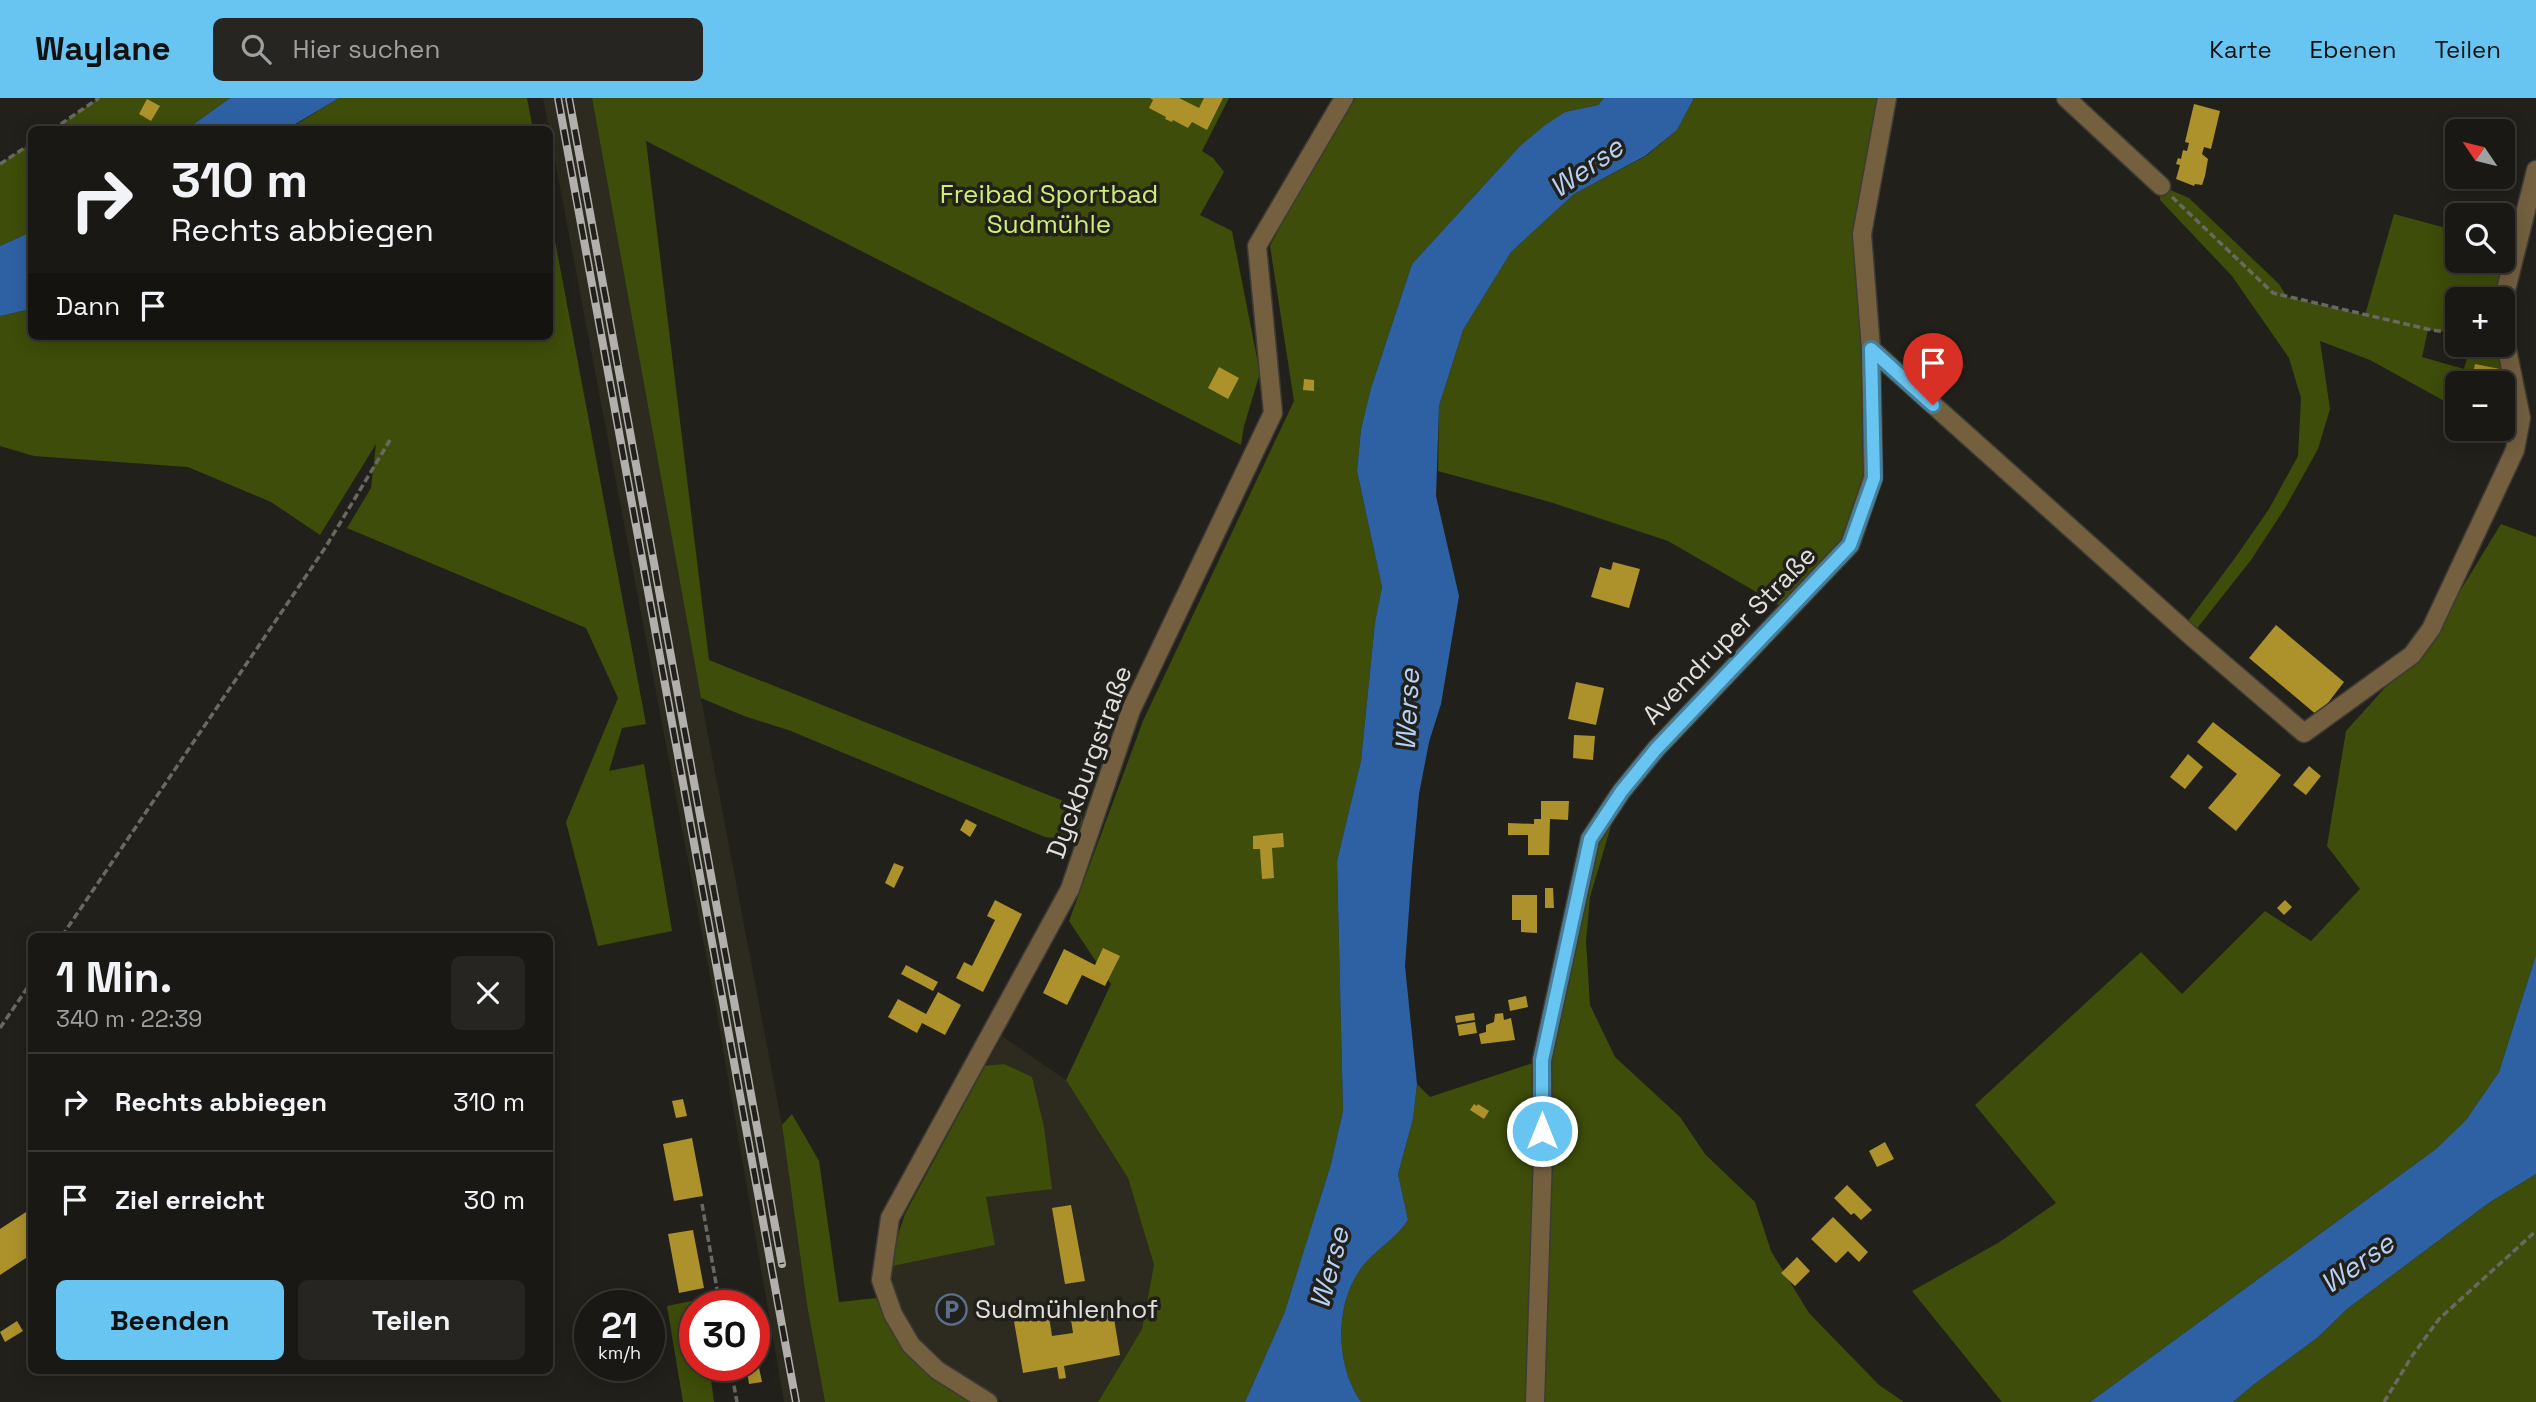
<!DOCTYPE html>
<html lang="de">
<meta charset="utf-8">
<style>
:root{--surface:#1a1814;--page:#272522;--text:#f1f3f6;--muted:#9fa0a0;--line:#383734;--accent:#68c4f0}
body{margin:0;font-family:"Space Grotesk",sans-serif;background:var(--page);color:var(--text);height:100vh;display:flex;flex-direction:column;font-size:26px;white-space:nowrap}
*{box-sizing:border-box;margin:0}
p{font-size:23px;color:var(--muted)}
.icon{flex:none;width:38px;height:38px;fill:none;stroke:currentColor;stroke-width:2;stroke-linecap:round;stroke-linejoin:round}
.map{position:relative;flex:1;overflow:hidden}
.panel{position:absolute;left:28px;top:835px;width:525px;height:441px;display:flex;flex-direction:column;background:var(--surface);border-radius:10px;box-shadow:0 4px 18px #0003,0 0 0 2px var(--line)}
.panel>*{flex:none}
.top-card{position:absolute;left:28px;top:28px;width:525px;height:214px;border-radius:10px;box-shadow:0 4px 18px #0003,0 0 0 2px var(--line);background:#1a1814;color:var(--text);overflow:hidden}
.needle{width:46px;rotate:305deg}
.tools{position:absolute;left:2445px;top:21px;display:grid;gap:14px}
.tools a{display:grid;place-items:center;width:70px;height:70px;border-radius:10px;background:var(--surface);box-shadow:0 4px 18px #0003,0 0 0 2px var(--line);font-size:35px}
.speed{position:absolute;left:574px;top:1192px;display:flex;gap:14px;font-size:35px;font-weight:700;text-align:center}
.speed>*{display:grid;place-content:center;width:91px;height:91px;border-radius:50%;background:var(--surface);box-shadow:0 4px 18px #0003,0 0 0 2px var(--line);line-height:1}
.speed small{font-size:18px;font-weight:400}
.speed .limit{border:10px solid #d22;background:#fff;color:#111}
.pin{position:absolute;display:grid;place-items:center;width:60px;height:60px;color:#fff;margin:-72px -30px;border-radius:50% 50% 50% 0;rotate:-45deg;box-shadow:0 0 7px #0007}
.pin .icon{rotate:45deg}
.me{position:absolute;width:77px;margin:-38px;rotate:0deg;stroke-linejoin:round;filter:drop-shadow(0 0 5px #0008)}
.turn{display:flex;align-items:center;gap:24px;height:147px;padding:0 28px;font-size:32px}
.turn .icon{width:91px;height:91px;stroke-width:2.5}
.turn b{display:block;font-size:49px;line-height:60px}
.then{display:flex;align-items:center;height:66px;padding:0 28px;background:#0003;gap:14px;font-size:26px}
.round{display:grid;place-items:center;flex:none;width:74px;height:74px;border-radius:10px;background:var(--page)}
.headline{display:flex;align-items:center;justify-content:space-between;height:119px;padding:0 28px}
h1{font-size:42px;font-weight:600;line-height:52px}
.action{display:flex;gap:14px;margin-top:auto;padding:14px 28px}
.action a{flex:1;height:80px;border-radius:10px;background:var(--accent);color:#111;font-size:28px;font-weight:600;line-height:80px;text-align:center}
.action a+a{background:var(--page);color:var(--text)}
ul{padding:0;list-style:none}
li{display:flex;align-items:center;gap:21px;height:98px;padding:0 28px;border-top:2px solid var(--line)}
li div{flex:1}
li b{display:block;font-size:26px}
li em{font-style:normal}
header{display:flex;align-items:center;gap:42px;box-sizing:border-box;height:98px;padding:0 35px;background:var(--accent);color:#111}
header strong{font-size:33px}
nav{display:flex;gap:38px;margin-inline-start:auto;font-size:24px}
.search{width:490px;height:63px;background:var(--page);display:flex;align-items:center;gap:18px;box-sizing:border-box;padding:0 24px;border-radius:10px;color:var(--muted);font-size:26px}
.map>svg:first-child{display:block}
.built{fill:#2d2a1f}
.green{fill:#3e4d09}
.water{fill:#2e61a4}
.building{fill:#ad912b}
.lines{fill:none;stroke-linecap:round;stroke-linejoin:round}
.minor-casing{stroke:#3d3b35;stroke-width:21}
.path{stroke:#6a6863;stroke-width:3.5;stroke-dasharray:7 3.5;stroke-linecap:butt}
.minor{stroke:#745f3f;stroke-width:18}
.rail-casing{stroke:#b2b0ad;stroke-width:8}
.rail{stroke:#22201a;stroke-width:5;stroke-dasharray:16;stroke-linecap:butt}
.route-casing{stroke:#447f9c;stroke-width:18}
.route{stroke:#68c4f0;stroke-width:12}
.labels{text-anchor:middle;stroke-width:7;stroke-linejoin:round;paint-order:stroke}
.park-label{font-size:26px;fill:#cdee76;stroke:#22201a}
.street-label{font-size:26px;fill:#e2e0dd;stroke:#22201a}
.poi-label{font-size:26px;fill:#e2e0dd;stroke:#22201a;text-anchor:start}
.water-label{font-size:28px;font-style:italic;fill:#b5d1f6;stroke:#22201a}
</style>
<header>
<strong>Waylane</strong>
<div class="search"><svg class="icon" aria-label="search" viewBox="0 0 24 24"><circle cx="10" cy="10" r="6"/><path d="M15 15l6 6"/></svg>Hier suchen</div>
<nav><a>Karte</a><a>Ebenen</a><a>Teilen</a></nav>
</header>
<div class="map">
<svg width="2536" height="1304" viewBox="0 0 2536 1304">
<rect width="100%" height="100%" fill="#22201a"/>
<!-- built -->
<path class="built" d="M543,0h49l109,600 81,427 25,180 18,97h-41l-70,-405z
M1002,938l64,44 62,98 26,87 -12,64 -44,73h-96l-42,-24 -44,-38 -23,-41 -6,-32 18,-53z"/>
<!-- green -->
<path class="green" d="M99,0h131l-43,31 -135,1z
M339,0h188l6,31 -246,1z
M592,0h637l-27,53 11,7 11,14 -24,43 32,16 28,142 -16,53 -3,19 -595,-304 63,519 372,148 1,15 -12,17 -25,-3 -254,-106 -47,-15 -43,-18z
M1338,0h266l-6,7 -33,7 -45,34 -108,118 -41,124 -10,41 -4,42 25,116 -7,35 -14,139 -24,100 6,250 -12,53 -47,150 -39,88h-147l44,-73 12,-64 -26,-87 -62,-98 45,-96 -42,-63 74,-200 151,-320 -24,-155 23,-44z
M1694,0h193l-25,136 11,244 -23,67 -61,66 -121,-70 -118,-39 -112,-31 1,-65 24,-76 48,-78 63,-58 72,-38 31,-26z
M31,45v89l-31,14v-82z
M2161,88l28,12 90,86 8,13 78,18 29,-101 63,17v30h45l1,-18 13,3 -14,53h-45v34l-29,-3 -6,27 42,12 5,-19 34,5 13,52 -4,28 -15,-6h5v-46h-45v25l-87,-48 -50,-19 10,68 -12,40 -33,59 -34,52 -60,76 -9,-7 53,-71 34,-49 29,-53 3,-58 -12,-40 -57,-82 -72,-76z
M550,116l96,510 -24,4 -13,43 35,-7 28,167 -74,15 -32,-124 52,-124 -32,-70 -239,-100 24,-40 5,-44 -56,91 -49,-33 -83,-35 -154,-11 -34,-10v-130l31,-7 1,27h518z
M2501,426l35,13v418l-37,117 -33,48 -30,29 -346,253h-88l-90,-111 86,-48 58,-40 -81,-98 166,-153 41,42 83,-83 46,30 49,-52 -33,-43 19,-115 89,-99z
M1621,694l-31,105 -4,44 4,64 25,52 65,60 25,37 50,48 16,49 38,62 70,72 25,17h-543c-26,-37 -27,-98 1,-135 14,-18 34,-28 46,-47l-10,-46 15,-55 4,-35 13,13 112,-37 48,-221z
M1004,966l28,13 12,50 8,62 -66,8 9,48 -108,22 18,-53 80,-148z
M792,1016l27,47 20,141 37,-4 99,104h-150l-18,-97 -25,-180z
M2536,1076v228h-303l20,-17 64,-47 30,-29 143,-107z
M711,1199l1,8 -17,1v59h14l5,37h-31l-16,-96z"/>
<!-- water -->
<path class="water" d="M230,0h109l-52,31h-100z
M1604,0h90l-17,32 -32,26 -71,38 -63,58 -48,78 -24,76 -3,90 23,100 -18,108 -12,38 -10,52 -7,74 -7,98 12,118 -4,35 -15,55 10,46c-12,19 -32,29 -46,47 -28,37 -27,98 -1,135h-116l39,-88 47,-150 12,-53 -6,-250 24,-100 14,-139 7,-35 -25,-116 4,-42 10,-41 41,-124 108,-118 24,-20 21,-14 33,-7z
M31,134v77l-31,7v-70z
M2536,857v219l-46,28 -143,107 -30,29 -64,47 -20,17h-143l346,-253 30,-29 33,-48z"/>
<!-- building -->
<path class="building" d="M1150,0h29l20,10 5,-10h19l-16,32 -15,-8 -4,6 -15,-8 -1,2 -7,-3 1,-2 -17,-9 4,-8z
M147,1l13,7 -9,15 -12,-7z
M2194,6l26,7 -9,38 -7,-2 -2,7 6,5 -3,17 -3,9 -7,-1 -1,2 -18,-7 4,-14 -4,-1 2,-6 3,1 2,-9 4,1 2,-8 -4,-1z
M2475,266l25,5 -4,14h-25z
M1219,269l20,11 -11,21 -20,-11z
M1304,281l10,1v11l-11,-1z
M1613,464l27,7 -11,39 -38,-11 9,-30 11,3z
M2276,527l68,57 -26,34 -69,-58z
M1576,584l28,6 -8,37 -28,-6z
M2213,624l68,53 -45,56 -28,-23 29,-34 -40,-32z
M1574,637l21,1 -2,24 -20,-2z
M2188,656l15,13 -18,22 -15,-12z
M2309,668l12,10 -15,19 -13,-10z
M1541,703h28l-1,19 -18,-1 -1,36h-21v-20h-20v-12l26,1v-5h7z
M966,721l11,6 -7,12 -10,-7z
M1283,735l1,14 -12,1 2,30 -12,1 -2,-30h-7v-13z
M894,765l10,4 -10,21 -9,-5z
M1545,790h8l1,20h-9z
M1512,797h25v38l-16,-1v-12h-9z
M995,802l27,14 -39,78 -27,-14 8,-16 8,4 23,-46 -8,-4z
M2285,802l7,7 -8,8 -7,-7z
M1103,850l17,8 -15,30 -23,-11 -15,30 -24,-12 21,-44 31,16z
M906,867l32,17 -5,9 -32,-17z
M938,894l23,13 -16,30 -23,-12 -5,10 -29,-16 10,-18 28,15z
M1526,898l2,11 -18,4 -2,-11z
M1474,915l1,7 -19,3 -1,-7z
M1503,915l1,7 7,-2 4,22 -34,4 -2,-10 7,-2v-7l8,-3 1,-8z
M1475,924l2,11 -18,3 -2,-11z
M683,1001l4,17 -11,2 -4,-17z
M1474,1006l3,2 1,-2 11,7 -5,8 -14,-9z
M692,1040l11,58 -29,5 -11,-57z
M1885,1044l9,17 -17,8 -8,-16z
M1847,1087l25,25 -11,10 -7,-7 -3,2 -17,-17z
M1071,1107l14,76 -20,3 -13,-76z
M32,1110v46l-32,21v-46z
M1833,1119l35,35 -9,10 -11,-11 -12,12 -25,-24z
M693,1132l11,58 -25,5 -11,-59z
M1797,1159l13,14 -15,15 -14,-13z
M1047,1206l5,32 21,-3 -3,-20 42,-7 8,49 -56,11 2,12 -7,1 -2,-12 -34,6 -11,-63z
M17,1223l6,10 -18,11 -5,-10z
M757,1229l5,30 -5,1 5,24 -13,2 -3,-19h8v-37z"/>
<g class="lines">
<defs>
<path id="minor" d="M2066,0l95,88
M2502,208l34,-136
M1871,251l320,287 113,97 108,-78 19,-26 84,-179 6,-32 -14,-69 -8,-4
M988,1304l-51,-32 -26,-25 -18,-31 -12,-34 9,-62 180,-329 61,-179 142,-297 -16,-167 87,-148
M1535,1304l8,-247 -1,-95 48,-221 31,-47 35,-43 194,-204 23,-67 -2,-129 -9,-115 25,-136"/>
</defs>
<!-- minor casing -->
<use href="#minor" class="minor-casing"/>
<!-- path -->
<path class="path" d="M52,32l47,-32
M0,66l32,-21
M2172,99l101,96 154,36 30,5
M62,838l263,-388 65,-108
M0,930l32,-47
M702,1106l18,102
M730,1267l7,37
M2384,1304l28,-46 27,-37 97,-88"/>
<!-- minor -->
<use href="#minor" class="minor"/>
<defs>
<path id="rail" d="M558,0l238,1304
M569,0l213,1166"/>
</defs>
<!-- rail casing -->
<use href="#rail" class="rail-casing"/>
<!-- rail -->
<use href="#rail" class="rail"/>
</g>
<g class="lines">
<defs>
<path id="route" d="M1542,1033v-71l48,-221 31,-47 35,-43 194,-204 24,-67 -3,-129 62,56"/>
</defs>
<!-- route casing -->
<use href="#route" class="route-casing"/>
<!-- route -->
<use href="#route" class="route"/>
</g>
<!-- icons -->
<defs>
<symbol id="parking-ring" viewBox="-11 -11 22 22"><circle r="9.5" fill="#22201a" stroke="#5c6f8a" stroke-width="1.5"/><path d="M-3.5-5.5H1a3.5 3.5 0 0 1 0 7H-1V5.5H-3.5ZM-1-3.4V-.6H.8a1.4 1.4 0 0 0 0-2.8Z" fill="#5c6f8a"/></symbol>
</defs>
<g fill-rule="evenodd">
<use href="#parking-ring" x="934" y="1194" width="35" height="35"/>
</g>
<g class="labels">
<!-- park labels -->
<g class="park-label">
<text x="1049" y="105">Freibad Sportbad<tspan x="1049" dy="30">Sudmühle</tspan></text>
</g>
<!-- street labels -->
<g class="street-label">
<text transform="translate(1729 537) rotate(-46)" y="9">Avendruper Straße</text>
<text transform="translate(1089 664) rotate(-70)" y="9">Dyckburgstraße</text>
</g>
<!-- poi labels -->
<g class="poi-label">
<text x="975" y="1220">Sudmühlenhof</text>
</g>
<!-- water labels -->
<g class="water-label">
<text transform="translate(1586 69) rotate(-35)" y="10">Werse</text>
<text transform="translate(1407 612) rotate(-87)" y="10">Werse</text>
<text transform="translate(2357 1165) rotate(-35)" y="10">Werse</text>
<text transform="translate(1329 1170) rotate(-75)" y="10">Werse</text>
</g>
</g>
</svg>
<div class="tools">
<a><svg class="needle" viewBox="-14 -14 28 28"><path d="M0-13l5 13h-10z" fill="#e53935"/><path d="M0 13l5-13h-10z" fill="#9fa0a0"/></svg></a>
<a><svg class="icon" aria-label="search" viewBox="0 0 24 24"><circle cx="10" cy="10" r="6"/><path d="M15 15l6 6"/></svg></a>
<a>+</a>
<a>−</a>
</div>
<div class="speed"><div>21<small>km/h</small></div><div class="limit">30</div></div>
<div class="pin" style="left:1933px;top:307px;background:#d93025"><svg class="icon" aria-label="arrive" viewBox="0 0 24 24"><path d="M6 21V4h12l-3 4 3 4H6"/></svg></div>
<svg class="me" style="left:1542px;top:1033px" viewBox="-20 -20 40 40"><circle r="17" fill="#68c4f0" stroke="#fff" stroke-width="3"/><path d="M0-11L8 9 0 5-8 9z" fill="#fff"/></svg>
<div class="top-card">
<div class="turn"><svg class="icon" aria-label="right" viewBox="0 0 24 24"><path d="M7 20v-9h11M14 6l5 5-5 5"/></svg><div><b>310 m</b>Rechts abbiegen</div></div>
<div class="then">Dann<svg class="icon" aria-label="arrive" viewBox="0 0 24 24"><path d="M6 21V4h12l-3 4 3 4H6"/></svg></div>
</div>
<section class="panel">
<div class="headline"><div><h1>1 Min.</h1><p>340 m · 22:39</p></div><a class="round"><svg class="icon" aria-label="close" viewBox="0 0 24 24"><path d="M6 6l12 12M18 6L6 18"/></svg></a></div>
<ul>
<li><svg class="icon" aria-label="right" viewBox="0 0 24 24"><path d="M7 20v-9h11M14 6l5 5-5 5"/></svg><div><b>Rechts abbiegen</b></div><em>310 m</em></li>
<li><svg class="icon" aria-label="arrive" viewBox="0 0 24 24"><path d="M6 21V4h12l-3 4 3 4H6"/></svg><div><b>Ziel erreicht</b></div><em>30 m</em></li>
</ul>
<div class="action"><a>Beenden</a><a>Teilen</a></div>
</section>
</div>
